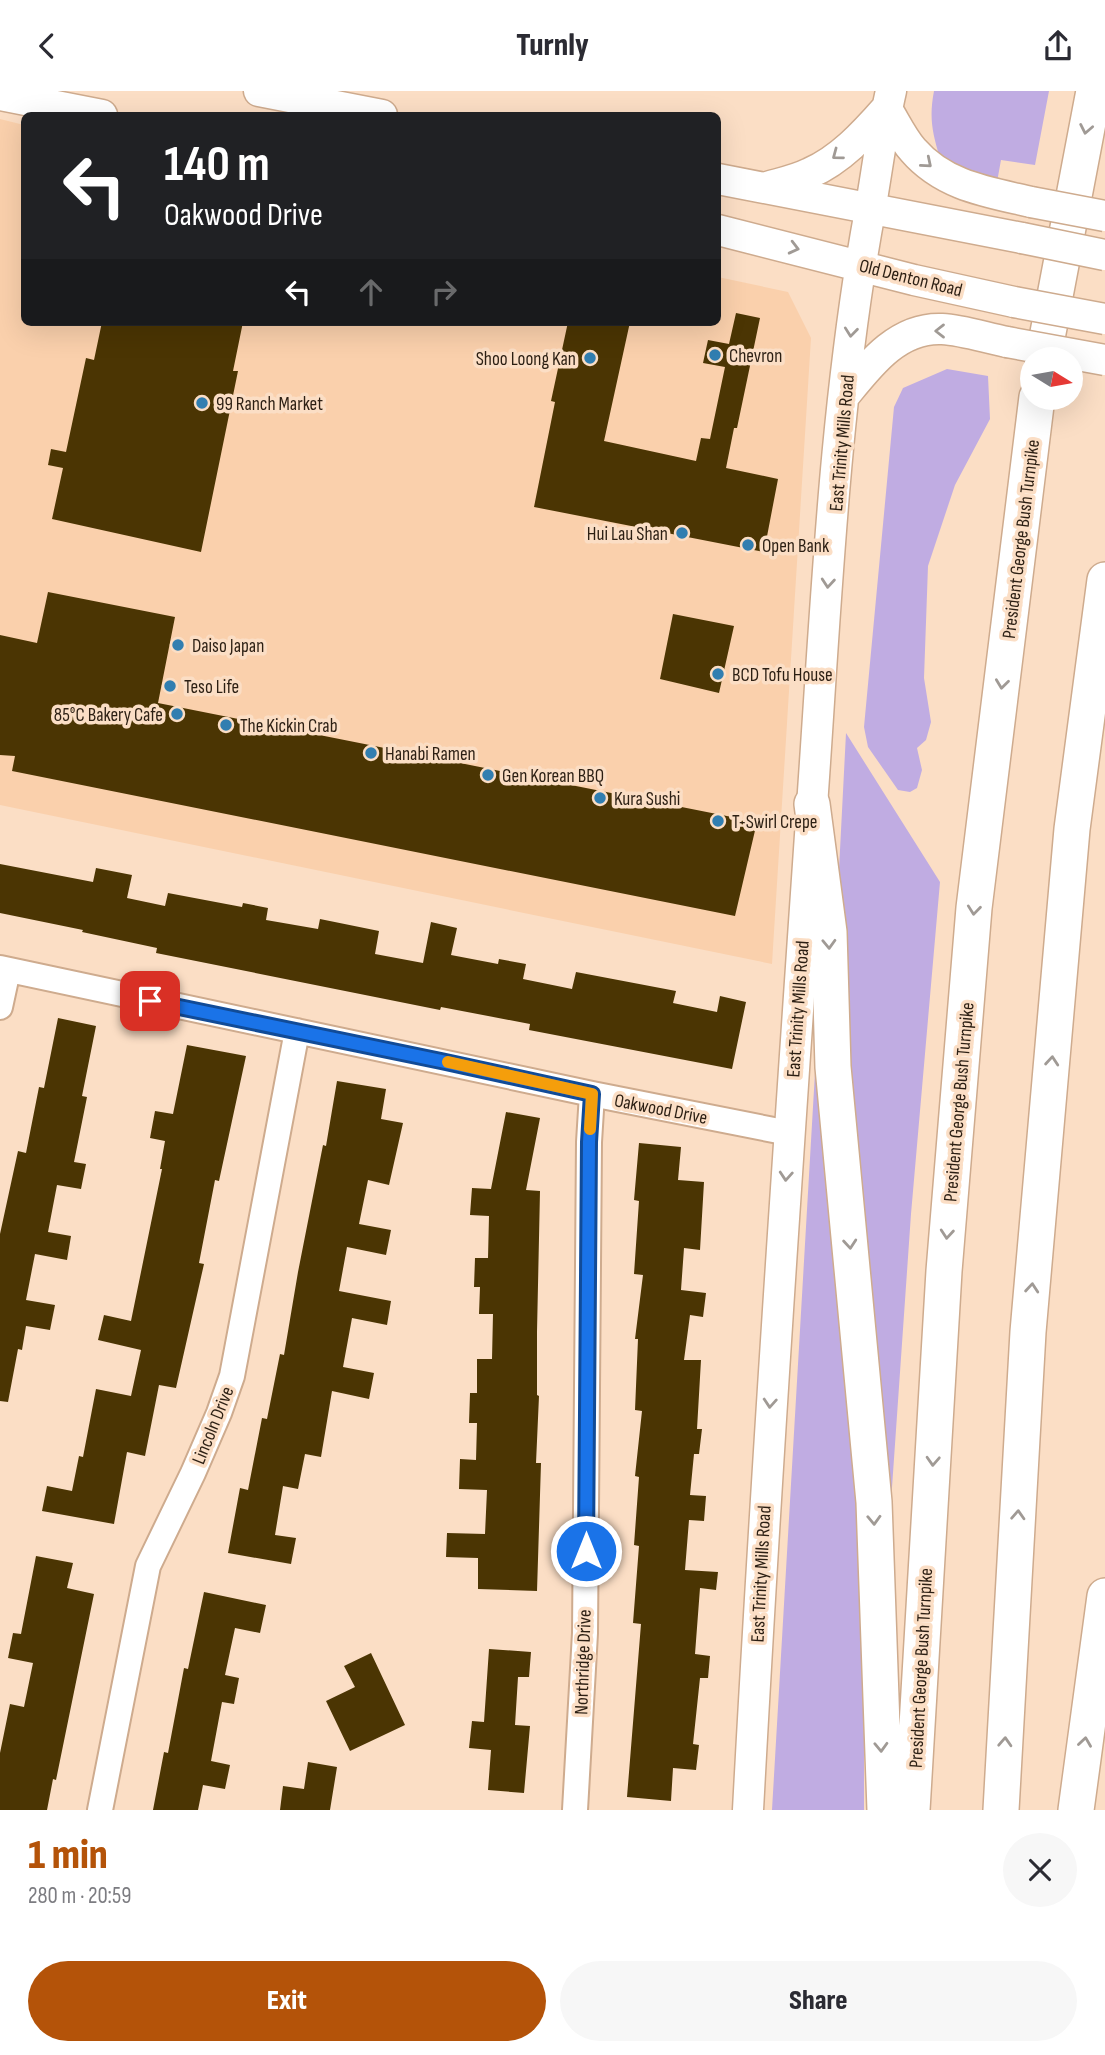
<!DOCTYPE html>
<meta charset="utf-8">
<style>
:root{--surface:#fff;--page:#f7f7f7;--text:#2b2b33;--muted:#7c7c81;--accent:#b45309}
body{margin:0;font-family:"Sofia Sans Condensed",sans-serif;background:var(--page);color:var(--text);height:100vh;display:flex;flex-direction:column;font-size:26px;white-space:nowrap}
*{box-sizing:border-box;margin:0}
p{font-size:23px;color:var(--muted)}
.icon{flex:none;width:38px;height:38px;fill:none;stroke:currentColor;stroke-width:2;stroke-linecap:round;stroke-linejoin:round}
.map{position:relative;height:1719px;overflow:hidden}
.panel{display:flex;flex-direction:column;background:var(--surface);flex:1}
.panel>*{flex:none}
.guide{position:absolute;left:21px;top:21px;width:700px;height:214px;border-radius:10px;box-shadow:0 7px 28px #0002;background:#202124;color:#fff;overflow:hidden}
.needle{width:46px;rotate:101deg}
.controls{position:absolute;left:1020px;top:256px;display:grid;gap:14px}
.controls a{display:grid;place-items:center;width:63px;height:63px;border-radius:50%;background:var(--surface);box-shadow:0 7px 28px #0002;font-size:35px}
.pin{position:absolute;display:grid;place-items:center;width:60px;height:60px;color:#fff;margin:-30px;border-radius:14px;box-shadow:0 4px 10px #0006}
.me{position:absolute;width:77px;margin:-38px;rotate:0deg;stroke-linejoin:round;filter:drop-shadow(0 0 5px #0008)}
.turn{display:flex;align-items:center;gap:24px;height:147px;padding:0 28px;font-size:32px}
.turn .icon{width:91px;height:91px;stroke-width:2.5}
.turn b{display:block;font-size:49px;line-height:60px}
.lanes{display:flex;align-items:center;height:66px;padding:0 28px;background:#0003;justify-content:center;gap:35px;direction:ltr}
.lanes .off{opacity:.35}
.round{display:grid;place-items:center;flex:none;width:74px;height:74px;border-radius:37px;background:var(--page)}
.overview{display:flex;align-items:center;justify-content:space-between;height:119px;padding:0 28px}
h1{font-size:42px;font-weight:800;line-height:52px;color:var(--accent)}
.action{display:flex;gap:14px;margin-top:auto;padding:14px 28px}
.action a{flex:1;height:80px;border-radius:42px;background:var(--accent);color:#fff;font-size:28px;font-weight:800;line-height:80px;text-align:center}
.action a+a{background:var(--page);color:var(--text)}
header{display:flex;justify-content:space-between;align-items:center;height:91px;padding:0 28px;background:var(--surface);font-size:32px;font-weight:800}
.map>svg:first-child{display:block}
.built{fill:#fad0ac}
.green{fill:#c0ace2}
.building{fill:#4b3503}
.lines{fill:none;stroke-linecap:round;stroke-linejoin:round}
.minor-casing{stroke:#ceab8e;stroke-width:28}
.major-casing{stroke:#ceab8e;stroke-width:33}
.highway-casing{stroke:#ceab8e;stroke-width:38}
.minor{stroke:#fff;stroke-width:24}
.major{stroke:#fff;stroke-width:30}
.highway{stroke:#fff;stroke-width:35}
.major-bridge-casing{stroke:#ceab8e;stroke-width:33;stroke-linecap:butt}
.major-bridge{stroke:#fff;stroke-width:30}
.oneway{stroke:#a09a95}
.route-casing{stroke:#114b97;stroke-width:18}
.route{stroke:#1a73e8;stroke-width:12}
.slow{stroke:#f59e0b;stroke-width:12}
.poi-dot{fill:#317eb0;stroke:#fbdec5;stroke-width:2.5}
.labels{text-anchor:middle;stroke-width:7;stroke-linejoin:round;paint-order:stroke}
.street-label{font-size:19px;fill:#2c1f13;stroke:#fbdec5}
.poi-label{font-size:19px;fill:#2c1f13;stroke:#fbdec5;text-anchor:start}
</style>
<header><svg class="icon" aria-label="back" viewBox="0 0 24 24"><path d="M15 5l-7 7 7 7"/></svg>Turnly<svg class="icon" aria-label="share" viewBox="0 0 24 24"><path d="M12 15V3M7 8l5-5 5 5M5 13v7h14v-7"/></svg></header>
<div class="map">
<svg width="1105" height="1719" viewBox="0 0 1105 1719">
<rect width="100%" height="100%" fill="#fbdec5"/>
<!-- built -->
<path class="built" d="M0,28l24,6v197h694v-45l70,15 23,46 -39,626 -772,-159z"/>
<!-- green -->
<path class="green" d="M934,0h115l-14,74 -34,-5 -4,22 -30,-7 -27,-17c-8,-26 -11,-41 -6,-67z
M947,278l41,7 2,43 -35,66 -27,81 -4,112 7,44 -5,18 -9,8 5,22 -5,18 -7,4 -12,-2 -30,-43 -4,-20 30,-320 9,-19z
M846,642l94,149 -29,332 -23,331 -46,-491 -4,-165z
M819,913l41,477 4,185v144h-92z"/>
<!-- building -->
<path class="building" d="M736,222l24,5 -23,110h-3l-8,40 52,11 -14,73 -230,-45 21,-105 -4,-1 17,-79h62l-26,119 92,20 5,-23 9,1 15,-72 -22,-4 5,-23 21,4z
M102,231h141l-10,49h5l-37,181 -149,-33 11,-51 -15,-3 3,-16 15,3 20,-94 8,2z
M48,501l127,25 -17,86 599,119 -22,94 -723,-145 3,-15 -15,-1v-120l37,8z
M673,523l61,12 -15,67 -59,-14z
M0,773l93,18 3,-14 36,7 -5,23 38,8 3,-13 74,14 1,-4 25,5 -2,12 52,9 2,-10 59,12 -4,23 48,9 8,-41 26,6 -6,27 47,9 1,-5 27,5 -3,15 49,10 4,-17 100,19 -3,12 44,9 3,-16 26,6 -14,67 -203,-39 1,-6 -89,-17 -1,3 -284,-57 1,-5 -75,-16 1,-2 -83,-17z
M58,927l38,8 -14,70 5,1 -13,65 12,2 -5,25 -24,-4 -9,47 23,4 -4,24 -32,-6 -9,46 29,5 -5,25 -24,-4 -4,24 -4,-1 -10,53 -8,-1v-167l18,-83 8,2 13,-66 5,1z
M187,954l59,11 -27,125 -4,-1 -16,83 5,1 -28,124 -17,-3 -14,71 -18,-4 -13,72 -72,-13 5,-25 25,5 7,-35 4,1 13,-68 35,7 10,-46 -43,-10 6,-25 27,6 31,-152h-2l5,-28 -15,-3 5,-27 18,3z
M337,990l49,8 -5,30 22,4 -14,62 -21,-5 -9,44 32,6 -5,25 -39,-8 -8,44 52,10 -4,24 -35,-7 -9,49 31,6 -5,26 -37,-8 -11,66 -16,-3 -7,35 -15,-3 -8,49 21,3 -5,26 -63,-11 12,-65 8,2 14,-72 5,1 13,-65 4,1 14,-83 25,-127 3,1z
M506,1021l34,6 -14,72 14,1 -3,141v63l2,1 -3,67h5l-4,128 -59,-2v-31l-32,-1 1,-24 38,1 2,-44 -28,-1 1,-30 16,1 1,-37h-8l1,-30h7v-34h15l1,-45h-14l1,-27h-6l1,-29h13l1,-42 -19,-1 2,-27 19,1z
M639,1052l42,4 -3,33 26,2 -4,68 -16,-2 -3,42 25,3 -3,24 -13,-2 -6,45h17l-4,69h5l-3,25h-5l-4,41 16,1 -2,25 -15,-1 -4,50 33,2 -2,18 -16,-2 -5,66 15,2 -2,22h-8l-7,66 6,1 -3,25 -23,-2 -2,33 -44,-4 14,-173 -8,-1 6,-77 -5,-1 5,-68 -4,-1 7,-65 -7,-1 3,-71h-3l8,-64 -9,-1 5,-73 -5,-1z
M36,1465l37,7 -6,25 27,6 -38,186 -3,-1 -6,31h-47v-57l10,-49 14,3 9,-44 -25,-5 5,-25 8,1z
M204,1501l62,13 -6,28 -25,-5 -10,47 14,3 -5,26 -12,-2 -11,59 19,4 -5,24 -22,-4 -5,25h-45l11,-58 4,1 16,-85 4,1z
M489,1558l42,3 -2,25h-11l-3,48 15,1 -6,67 -36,-3 3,-40 -22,-2 3,-27 12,1z
M371,1562l34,72 -55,26 -24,-50 29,-14 -11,-21z
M308,1671l29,5 -7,43h-50l3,-24 21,3z"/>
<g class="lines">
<defs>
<path id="minor" d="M0,877l592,126 197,39
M0,916l8,-37
M100,1719l48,-244 45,-93 26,-60 13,-37 65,-345
M575,1719l10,-177 4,-491 3,-48"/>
<path id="major" d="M259,0l123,24
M0,4l102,20
M887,18c8,13 16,30 26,41 31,36 75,42 118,52
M718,88l304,59
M767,96c14,-4 29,-7 43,-14 30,-13 54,-39 76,-64
M718,139l196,50 100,22
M845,304c25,-31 53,-68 97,-66 21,1 44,9 65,13
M748,1719c18,-335 41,-669 64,-1004 14,-198 22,-400 58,-595 7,-40 12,-81 21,-120"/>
<path id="highway" d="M1043,268l51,-268
M812,713l17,128 4,135 41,435 11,308
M912,1719l32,-539 30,-363 63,-511
M1001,1719l27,-478 44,-503 33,-249
M1076,1719l29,-214"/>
</defs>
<!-- minor casing -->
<use href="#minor" class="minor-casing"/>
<!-- major casing -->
<use href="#major" class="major-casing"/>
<!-- highway casing -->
<use href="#highway" class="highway-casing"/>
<!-- minor -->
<use href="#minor" class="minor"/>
<!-- major -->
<use href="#major" class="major"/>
<!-- highway -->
<use href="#highway" class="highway"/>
<defs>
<path id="major-bridge" d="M1031,111l74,14
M1022,147l83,17
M1014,211l91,17
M1007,251l98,18"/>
</defs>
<!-- major-bridge casing -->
<use href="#major-bridge" class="major-bridge-casing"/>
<!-- major-bridge -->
<use href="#major-bridge" class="major-bridge"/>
</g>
<!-- one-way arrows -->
<defs><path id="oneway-chevron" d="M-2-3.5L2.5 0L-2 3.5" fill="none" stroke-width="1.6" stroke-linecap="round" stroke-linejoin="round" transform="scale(1.75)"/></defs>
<g class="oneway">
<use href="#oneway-chevron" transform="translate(1086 38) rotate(101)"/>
<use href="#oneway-chevron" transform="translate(837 64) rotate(143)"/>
<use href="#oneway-chevron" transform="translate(927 72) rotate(40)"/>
<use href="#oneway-chevron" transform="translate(794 157) rotate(14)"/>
<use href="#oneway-chevron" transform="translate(940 240) rotate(-180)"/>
<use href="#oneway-chevron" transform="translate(851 241) rotate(96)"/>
<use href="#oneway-chevron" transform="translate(828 492) rotate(95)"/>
<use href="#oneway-chevron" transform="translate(1002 593) rotate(97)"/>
<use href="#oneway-chevron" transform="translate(974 819) rotate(96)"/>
<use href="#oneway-chevron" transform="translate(829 853) rotate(88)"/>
<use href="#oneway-chevron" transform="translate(1052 970) rotate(-85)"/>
<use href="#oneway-chevron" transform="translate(786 1085) rotate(94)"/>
<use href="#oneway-chevron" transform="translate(947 1143) rotate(95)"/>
<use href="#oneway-chevron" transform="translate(850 1153) rotate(85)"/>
<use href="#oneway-chevron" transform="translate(1032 1197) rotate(-85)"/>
<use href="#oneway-chevron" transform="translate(770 1312) rotate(94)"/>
<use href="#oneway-chevron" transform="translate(933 1370) rotate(93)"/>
<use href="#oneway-chevron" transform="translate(1018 1424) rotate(-87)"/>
<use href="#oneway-chevron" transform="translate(874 1429) rotate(88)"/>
<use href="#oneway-chevron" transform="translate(1005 1651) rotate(-87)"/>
<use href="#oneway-chevron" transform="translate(1085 1651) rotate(-82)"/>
<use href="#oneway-chevron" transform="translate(881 1656) rotate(88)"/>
</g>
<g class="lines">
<defs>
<path id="route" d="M150,910l291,60 151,33 -3,48 -3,409"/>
</defs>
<!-- route casing -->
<use href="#route" class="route-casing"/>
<!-- route -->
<use href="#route" class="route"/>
<!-- slow -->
<path class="slow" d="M448,971l144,32 -2,35"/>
</g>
<!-- markers -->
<g class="poi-dot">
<circle cx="715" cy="264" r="7"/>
<circle cx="590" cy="267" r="7"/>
<circle cx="202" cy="312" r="7"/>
<circle cx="682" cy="442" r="7"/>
<circle cx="748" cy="454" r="7"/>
<circle cx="178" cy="554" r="7"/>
<circle cx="718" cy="583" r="7"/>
<circle cx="170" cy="595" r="7"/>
<circle cx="177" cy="623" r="7"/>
<circle cx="226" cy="634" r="7"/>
<circle cx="371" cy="662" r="7"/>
<circle cx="488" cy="684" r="7"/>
<circle cx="600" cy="707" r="7"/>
<circle cx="718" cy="730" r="7"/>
</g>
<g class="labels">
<!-- street labels -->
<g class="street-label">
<text transform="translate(911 186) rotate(14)" y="7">Old Denton Road</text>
<text transform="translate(841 352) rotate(-85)" y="7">East Trinity Mills Road</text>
<text transform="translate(1020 448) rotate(-83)" y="7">President George Bush Turnpike</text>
<text transform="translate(797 918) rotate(-86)" y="7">East Trinity Mills Road</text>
<text transform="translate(958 1011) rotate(-85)" y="7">President George Bush Turnpike</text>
<text transform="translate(661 1017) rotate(11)" y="7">Oakwood Drive</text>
<text transform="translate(212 1334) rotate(-68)" y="7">Lincoln Drive</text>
<text transform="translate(760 1483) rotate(-87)" y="7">East Trinity Mills Road</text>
<text transform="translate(582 1571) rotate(-88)" y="7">Northridge Drive</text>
<text transform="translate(920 1577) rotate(-87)" y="7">President George Bush Turnpike</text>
</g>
<!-- poi labels -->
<g class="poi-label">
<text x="729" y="271">Chevron</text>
<text x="576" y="274" text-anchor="end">Shoo Loong Kan</text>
<text x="216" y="319">99 Ranch Market</text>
<text x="668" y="449" text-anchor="end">Hui Lau Shan</text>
<text x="762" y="461">Open Bank</text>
<text x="192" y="561">Daiso Japan</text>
<text x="732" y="590">BCD Tofu House</text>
<text x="184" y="602">Teso Life</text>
<text x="163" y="630" text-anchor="end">85°C Bakery Cafe</text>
<text x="240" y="641">The Kickin Crab</text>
<text x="385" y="669">Hanabi Ramen</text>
<text x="502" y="691">Gen Korean BBQ</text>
<text x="614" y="714">Kura Sushi</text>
<text x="732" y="737">T-Swirl Crepe</text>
</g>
</g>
</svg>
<div class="controls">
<a><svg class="needle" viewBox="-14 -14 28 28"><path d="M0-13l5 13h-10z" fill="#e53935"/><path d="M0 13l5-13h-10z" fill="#7c7c81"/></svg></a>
</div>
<div class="pin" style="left:150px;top:910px;background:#d93025"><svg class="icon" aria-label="arrive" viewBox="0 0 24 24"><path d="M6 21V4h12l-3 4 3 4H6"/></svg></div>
<svg class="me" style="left:586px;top:1460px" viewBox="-20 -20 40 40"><circle r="17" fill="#1a73e8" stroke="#fff" stroke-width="3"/><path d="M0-11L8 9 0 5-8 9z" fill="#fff"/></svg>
<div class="guide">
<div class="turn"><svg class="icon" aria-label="left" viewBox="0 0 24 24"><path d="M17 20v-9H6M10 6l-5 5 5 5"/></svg><div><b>140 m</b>Oakwood Drive</div></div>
<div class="lanes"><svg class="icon" aria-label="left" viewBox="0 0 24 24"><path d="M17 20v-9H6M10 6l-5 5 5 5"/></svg><svg class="icon off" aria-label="ahead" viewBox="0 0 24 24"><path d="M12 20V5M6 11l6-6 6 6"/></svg><svg class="icon off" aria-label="right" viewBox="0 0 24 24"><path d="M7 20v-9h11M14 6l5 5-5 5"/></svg></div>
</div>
</div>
<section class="panel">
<div class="overview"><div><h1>1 min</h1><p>280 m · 20:59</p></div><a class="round"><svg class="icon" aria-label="close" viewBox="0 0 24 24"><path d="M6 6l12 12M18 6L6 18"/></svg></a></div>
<div class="action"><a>Exit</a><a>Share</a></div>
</section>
